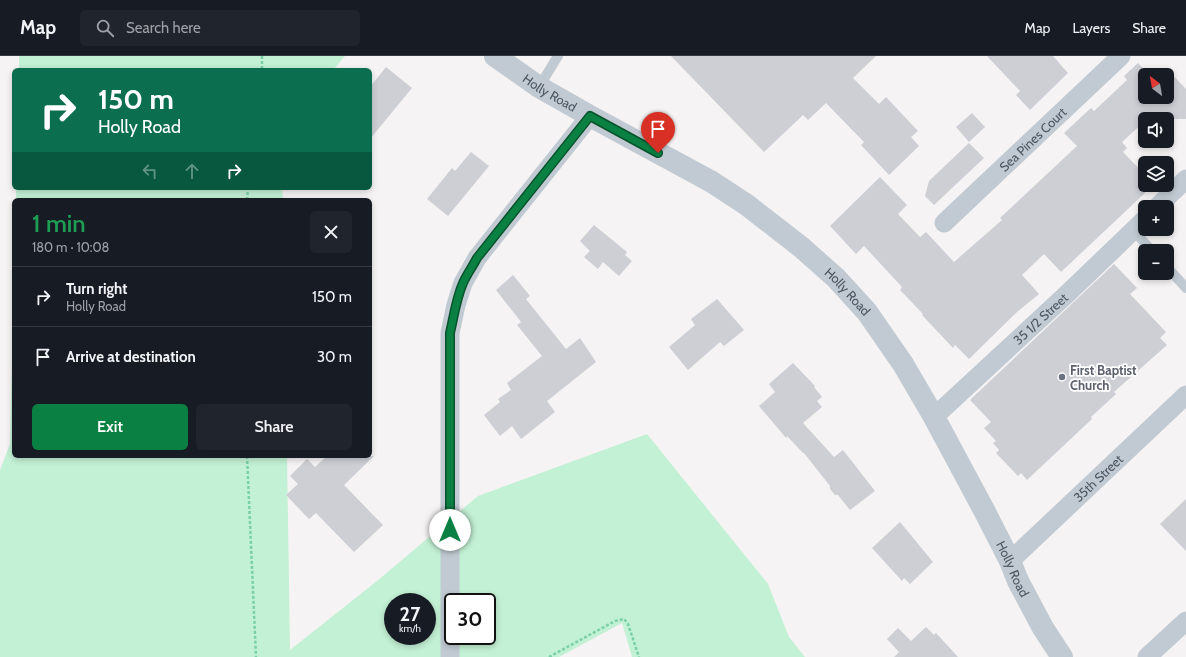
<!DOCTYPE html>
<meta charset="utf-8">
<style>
:root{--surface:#171b24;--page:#20242c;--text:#f1f3f6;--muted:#9ea1a6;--line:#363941;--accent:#0b8043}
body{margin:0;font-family:Cabin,sans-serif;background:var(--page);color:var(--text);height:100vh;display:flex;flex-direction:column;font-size:15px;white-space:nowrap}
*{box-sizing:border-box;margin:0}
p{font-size:13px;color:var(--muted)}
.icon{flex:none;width:22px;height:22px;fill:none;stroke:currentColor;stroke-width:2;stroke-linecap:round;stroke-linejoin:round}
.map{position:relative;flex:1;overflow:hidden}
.drawer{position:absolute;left:12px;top:142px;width:360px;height:260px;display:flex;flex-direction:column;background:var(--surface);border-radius:6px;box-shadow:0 2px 6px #0003}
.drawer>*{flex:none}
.top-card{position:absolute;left:12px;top:12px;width:360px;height:122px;border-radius:6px;box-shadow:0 2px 6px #0003;background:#0b6e4f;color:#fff;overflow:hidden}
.needle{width:26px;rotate:329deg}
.tools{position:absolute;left:1138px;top:12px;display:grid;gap:8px}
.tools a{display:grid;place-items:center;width:36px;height:36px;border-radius:6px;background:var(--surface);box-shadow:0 2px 6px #0003;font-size:20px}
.speed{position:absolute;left:384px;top:537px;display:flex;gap:8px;font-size:20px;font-weight:700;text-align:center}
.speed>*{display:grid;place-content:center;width:52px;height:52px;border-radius:50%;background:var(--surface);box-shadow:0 2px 6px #0003;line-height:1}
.speed small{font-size:10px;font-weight:400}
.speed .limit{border:2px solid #111;border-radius:6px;background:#fff;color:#111}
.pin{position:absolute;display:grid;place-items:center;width:34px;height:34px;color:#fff;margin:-41px -17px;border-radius:50% 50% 50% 0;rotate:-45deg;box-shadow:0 0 4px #0007}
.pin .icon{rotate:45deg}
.me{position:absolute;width:44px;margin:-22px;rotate:0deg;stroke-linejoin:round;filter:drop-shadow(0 0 3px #0008)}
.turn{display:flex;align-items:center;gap:14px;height:84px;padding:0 20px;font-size:18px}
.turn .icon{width:52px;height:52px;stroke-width:2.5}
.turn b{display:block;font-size:28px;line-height:34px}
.lanes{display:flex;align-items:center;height:38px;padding:0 20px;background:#0003;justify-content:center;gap:20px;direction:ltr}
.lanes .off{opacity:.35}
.round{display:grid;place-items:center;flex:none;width:42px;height:42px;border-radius:6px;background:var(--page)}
.overview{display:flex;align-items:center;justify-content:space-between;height:68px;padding:0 20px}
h1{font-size:24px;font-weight:600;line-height:30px;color:#1e9e55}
.button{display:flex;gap:8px;margin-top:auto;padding:8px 20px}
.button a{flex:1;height:46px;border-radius:6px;background:var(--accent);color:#fff;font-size:16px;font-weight:600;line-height:46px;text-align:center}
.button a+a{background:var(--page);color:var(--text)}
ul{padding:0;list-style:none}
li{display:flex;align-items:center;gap:12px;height:60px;padding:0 20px;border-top:1px solid var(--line)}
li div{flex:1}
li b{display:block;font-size:15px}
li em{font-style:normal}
header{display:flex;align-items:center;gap:24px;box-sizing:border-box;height:56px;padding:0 20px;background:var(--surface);border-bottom:1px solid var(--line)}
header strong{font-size:19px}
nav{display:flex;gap:22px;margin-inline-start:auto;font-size:14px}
.search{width:280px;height:36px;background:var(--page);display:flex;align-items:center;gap:10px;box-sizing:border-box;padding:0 14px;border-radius:6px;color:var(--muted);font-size:15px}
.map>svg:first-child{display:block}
.green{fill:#c3f1d5;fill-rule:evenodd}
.building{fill:#cdcfd5}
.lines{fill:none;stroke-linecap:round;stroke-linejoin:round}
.path{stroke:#7ad0a6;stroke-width:2.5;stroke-dasharray:3 2;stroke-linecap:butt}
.service{stroke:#c1cad2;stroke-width:10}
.minor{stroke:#c1cad2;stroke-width:19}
.tertiary{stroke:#c1cad2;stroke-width:22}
.route-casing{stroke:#07532c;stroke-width:10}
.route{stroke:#0b8043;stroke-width:7}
.worship-dot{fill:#6b7280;stroke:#fff;stroke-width:1.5}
.labels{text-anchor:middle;stroke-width:3.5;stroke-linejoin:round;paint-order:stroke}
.street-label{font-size:13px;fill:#4a5661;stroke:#fff}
.worship-label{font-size:13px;font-weight:bold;fill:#5b616d;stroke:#fff;text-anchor:start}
</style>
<header>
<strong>Map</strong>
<div class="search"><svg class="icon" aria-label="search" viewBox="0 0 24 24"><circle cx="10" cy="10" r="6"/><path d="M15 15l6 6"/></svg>Search here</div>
<nav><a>Map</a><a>Layers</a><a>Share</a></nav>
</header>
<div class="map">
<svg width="1186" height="601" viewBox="0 0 1186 601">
<rect width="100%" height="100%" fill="#f5f3f3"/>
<!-- green -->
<path class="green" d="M19,0h326l-12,14h-314z
M16,132h266l1,12h-267z
M14,216v184h273l3,194 87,-69 101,-85 169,-62 121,150 21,53 16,20h-173l-10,-34 -63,34h-559v-187l10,-26zM393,546h34v34h-34zM453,546h34v34h-34z"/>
<!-- building -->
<path class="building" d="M671,0h205l-23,22 26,26 7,-7 32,34 -7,6 8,9 -30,29 -28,-30 3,-3 -38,-39 -18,17 -5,-5 -39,37z
M987,0h66l15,17 -38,37 -14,-15 4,-4z
M1138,7l12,12h-5v22h22v-22h-15l5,-5 8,3 3,-3 18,19v30h-41v2l-23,21 5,6 -4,4 22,23v18l-84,79 -17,-18 -22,21 17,19 -22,18 -48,47 -14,-14 -2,3 -31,-33 1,-1 -23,-24 2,-3 -38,-41 -8,8 -26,-28 50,-49 27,28 -9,9 22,23 6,-5 28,30 48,-42 -2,-2 77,-72 -13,-13 27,-25 3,3 33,-31 -3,-4z
M386,11l26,21 -42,51v-52z
M972,57l13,14 -16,15 -13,-15z
M969,87l15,15 -50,47 -9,-9 4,-15z
M471,96l18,14 -41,50 -21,-17 25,-31 3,3z
M594,169l33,27 -2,3 7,6 -13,15 -16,-14 -5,7 -14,-12 6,-6 -10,-10z
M1114,208l23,24 -7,6 36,38 -6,6 7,7 -53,47 2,2 -25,23 1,2 -65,61 -6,-7 -3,3 -22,-23 3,-3 -6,-7 3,-2 -12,-13 7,-6 -21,-22z
M513,219l17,21 -4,3 40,50 14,-11 16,24 -49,39 8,11 -34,27 -9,-13 -12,10 -16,-21 16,-13 -2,-3 13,-9 -4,-7 35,-27 -25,-31 4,-3 -25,-32z
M717,243l27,31 -20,16 -4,-4 -32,28 -19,-23 26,-22 -4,-6z
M793,307l22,23 -1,1 8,10 -5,4 5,6 -19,16 31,34 9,-7 32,41 -25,19 -12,-15h-3l-5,-6v-3l-26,-33h-1l-16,-17 -1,2 -27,-32 16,-14 -6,-8z
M327,400h47l-30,29 39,40 -29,27 -38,-39 -7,6 -23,-24 12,-11 -8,-8 17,-17 8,8z
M1186,443v52l-26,-27z
M900,466l33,40 -23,22 -6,-6 -2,3 -30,-33z
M926,571l8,8 2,-2 22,24h-64l5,-5 -12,-13 11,-11 13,13z"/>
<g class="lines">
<!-- path -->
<path class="path" d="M262,0v14
M247,144l1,-12
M247,400l9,201
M549,601l66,-36 9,-2 4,5 11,33"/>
<!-- service -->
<path class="service" d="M539,31l19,-31
M1133,174l19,21
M1167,211l19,21"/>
<!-- minor -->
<g class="minor">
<path d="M1157,151l29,-28"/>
<path id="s1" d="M944,167l177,-167"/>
<path id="s2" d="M934,361l133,-123 78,-75"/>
<path id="s3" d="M1010,505l176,-166"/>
<path d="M450,601v-324l6,-28 7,-22 14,-25 113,-142"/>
<path d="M1147,601l39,-36"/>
</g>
<!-- tertiary -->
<path class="tertiary" id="s4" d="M495,0l44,31 51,29 122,66 35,23 54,42 35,31 31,34 36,52 31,53 51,95 25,49 8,20 25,47 19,29"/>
</g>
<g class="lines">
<defs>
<path id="route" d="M450,474v-197c4,-17 6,-34 13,-50 4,-9 10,-17 14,-25l113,-142 68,37"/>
</defs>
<!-- route casing -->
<use href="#route" class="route-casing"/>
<!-- route -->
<use href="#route" class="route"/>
</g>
<!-- markers -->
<circle class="worship-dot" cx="1062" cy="321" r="4"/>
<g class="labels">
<!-- street labels -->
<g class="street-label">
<text dy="5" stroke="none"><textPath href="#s4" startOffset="66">Holly Road</textPath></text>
<text dy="5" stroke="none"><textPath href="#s1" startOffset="122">Sea Pines Court</textPath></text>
<text dy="5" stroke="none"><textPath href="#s4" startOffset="426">Holly Road</textPath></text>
<text dy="5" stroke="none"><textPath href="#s2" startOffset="145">35 1/2 Street</textPath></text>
<text dy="5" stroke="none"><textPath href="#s3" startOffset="121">35th Street</textPath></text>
<text dy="5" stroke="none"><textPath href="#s4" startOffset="750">Holly Road</textPath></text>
</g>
<!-- worship labels -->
<g class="worship-label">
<text x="1070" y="319">First Baptist<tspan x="1070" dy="15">Church</tspan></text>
</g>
</g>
</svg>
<div class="tools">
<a><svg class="needle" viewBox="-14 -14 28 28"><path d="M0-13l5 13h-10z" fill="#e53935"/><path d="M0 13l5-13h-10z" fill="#9ea1a6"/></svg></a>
<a><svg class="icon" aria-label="sound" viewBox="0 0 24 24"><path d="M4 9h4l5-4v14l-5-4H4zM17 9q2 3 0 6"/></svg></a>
<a><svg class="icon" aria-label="layers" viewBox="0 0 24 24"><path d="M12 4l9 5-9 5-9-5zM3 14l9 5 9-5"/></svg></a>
<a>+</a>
<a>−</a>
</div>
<div class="speed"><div>27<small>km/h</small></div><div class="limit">30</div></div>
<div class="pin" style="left:658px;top:97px;background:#d93025"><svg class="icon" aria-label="arrive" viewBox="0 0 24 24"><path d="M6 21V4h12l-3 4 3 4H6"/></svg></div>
<svg class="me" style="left:450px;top:474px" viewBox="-20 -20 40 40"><circle r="19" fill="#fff"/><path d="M0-13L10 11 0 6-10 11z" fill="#0b8043"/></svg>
<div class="top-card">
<div class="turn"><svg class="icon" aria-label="right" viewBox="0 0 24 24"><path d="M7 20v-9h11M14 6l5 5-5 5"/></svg><div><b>150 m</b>Holly Road</div></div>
<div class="lanes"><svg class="icon off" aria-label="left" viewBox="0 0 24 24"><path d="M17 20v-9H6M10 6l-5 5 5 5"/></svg><svg class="icon off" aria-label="ahead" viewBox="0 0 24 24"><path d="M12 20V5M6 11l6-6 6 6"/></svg><svg class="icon" aria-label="right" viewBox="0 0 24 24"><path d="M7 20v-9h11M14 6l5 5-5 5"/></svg></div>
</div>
<section class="drawer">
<div class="overview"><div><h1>1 min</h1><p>180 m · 10:08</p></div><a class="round"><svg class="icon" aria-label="close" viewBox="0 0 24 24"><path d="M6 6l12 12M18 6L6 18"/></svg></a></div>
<ul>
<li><svg class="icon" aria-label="right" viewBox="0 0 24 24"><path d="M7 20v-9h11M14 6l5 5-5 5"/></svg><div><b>Turn right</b><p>Holly Road</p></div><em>150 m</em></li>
<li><svg class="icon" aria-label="arrive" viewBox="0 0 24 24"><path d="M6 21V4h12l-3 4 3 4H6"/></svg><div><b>Arrive at destination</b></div><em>30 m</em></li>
</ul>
<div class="button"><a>Exit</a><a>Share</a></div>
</section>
</div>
